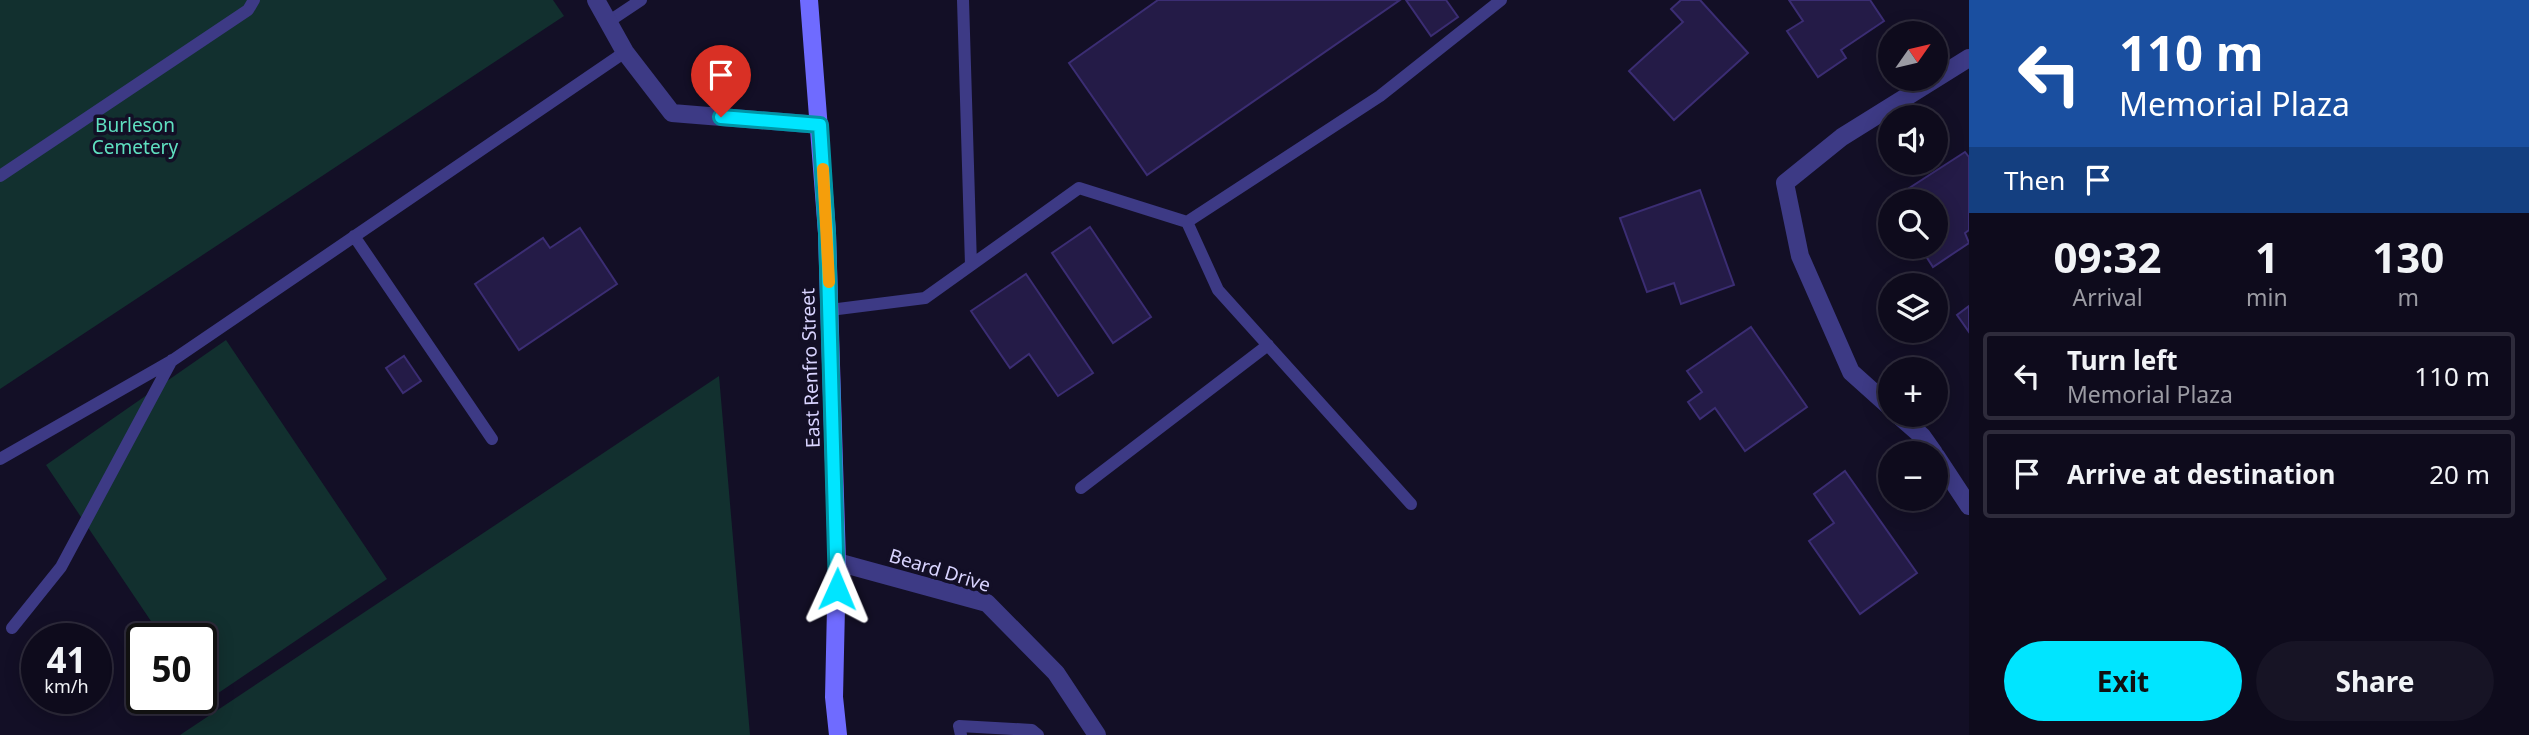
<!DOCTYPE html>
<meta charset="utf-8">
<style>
:root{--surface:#0e0b1c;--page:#171425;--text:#f1f3f6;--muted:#9b9ba3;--line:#2e2b3b;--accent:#00e5ff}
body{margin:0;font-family:"Noto Sans",sans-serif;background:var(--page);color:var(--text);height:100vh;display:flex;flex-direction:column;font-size:26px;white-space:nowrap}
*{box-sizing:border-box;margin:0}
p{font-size:23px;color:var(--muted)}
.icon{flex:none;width:38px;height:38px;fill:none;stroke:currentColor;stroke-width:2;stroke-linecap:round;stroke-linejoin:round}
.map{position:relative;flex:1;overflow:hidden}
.panel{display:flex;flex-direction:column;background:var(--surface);width:560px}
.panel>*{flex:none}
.banner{background:#1a4fa0;color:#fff;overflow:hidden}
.needle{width:46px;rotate:56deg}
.fabs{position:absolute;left:1878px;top:21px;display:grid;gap:14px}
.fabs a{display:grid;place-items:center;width:70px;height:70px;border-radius:50%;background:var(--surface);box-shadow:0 4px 18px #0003,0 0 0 2px var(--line);font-size:35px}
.speed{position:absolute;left:21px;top:623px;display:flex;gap:14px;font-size:35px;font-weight:700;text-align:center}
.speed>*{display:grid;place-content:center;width:91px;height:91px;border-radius:50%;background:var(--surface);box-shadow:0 4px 18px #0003,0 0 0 2px var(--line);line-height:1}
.speed small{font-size:18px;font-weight:400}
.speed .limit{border:4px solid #111;border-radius:10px;background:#fff;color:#111}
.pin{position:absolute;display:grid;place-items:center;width:60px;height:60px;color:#fff;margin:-72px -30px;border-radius:50% 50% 50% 0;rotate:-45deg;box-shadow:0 0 7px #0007}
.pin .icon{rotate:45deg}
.me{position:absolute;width:77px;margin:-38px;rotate:1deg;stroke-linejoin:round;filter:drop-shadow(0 0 5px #0008)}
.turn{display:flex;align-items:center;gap:24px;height:147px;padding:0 35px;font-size:32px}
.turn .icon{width:91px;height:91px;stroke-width:2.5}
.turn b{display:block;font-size:49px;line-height:60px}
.then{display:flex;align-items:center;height:66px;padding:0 35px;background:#0003;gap:14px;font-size:26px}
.eta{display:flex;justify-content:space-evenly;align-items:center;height:119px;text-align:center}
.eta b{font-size:42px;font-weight:700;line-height:49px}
.button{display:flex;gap:14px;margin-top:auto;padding:14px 35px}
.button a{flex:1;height:80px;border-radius:42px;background:var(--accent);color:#111;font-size:28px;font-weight:700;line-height:80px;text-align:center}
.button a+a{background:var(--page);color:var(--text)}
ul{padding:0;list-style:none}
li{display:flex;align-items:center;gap:21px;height:88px;margin:0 14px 10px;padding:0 21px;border:4px solid var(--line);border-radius:7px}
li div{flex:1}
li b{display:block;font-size:26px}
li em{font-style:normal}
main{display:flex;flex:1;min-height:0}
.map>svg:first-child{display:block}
.green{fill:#12302f}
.building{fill:#241b47;stroke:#3b2d73;stroke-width:2}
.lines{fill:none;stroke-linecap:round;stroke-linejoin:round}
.service{stroke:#3d3a85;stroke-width:12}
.minor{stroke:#3d3a85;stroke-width:18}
.secondary{stroke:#6f6bff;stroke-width:18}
.route-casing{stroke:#0095a6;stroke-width:18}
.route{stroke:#00e5ff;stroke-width:12}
.slow{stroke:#f59e0b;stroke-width:12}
.labels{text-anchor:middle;stroke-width:7;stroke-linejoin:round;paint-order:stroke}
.park-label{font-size:19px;fill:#5fe0c0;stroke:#130f26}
.street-label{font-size:19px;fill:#d9d4ff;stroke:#130f26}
</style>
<main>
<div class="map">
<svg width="1969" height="735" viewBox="0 0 1969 735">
<rect width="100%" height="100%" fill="#130f26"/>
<!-- green -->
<path class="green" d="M0,0h553l11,16 -564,373z
M226,340l161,239 -182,123 -4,-5v-58h-38l-117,-174z
M719,376l31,359h-570z"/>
<!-- building -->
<path class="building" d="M1158,0h242l-253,175 -78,-112z
M1406,0h40l12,17 -27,19z
M1681,0h19l48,53 -74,67 -45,-49 54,-49 -12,-13z
M1789,0h81l14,21 -43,29 5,8 -28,19 -31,-46 16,-10z
M1965,152l4,5v73l-4,3 4,10 -36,24 -13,-20h16v-46h-31l-5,-7z
M1700,190l34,95 -53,19 -7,-21 -27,9 -27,-74z
M1090,227l61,90 -38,26 -61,-90z
M580,228l37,56 -98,66 -44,-66 68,-46 7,10z
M1026,274l67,99 -35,23 -29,-42 -19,14 -39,-57z
M1969,306v26l-12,-17z
M1751,327l56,80 -62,44 -30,-43 -15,11 -12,-17 14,-10 -15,-21z
M404,356l17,25 -18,12 -17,-25z
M1845,471l72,102 -57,41 -51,-73 25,-18 -20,-29z"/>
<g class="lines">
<!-- service -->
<path class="service" d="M963,0l8,265
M608,22l33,-22
M0,176l248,-166 6,-10
M1187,222l31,68 193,214
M354,236l138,203
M830,310l95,-12 154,-110 108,34 193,-126 121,-96
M0,459l173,-99 452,-308
M1081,488l187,-143
M12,628l49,-61 111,-207
M961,735l-2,-9 73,4 6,5"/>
<!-- minor -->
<path class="minor" d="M596,0l29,52 47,61 148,12
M1890,407l-39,-35 -51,-116 -15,-73 57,-46 127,-79
M1898,415l24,21 12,17
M1936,456l33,50
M837,562l150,41 69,70 41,62"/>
<!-- secondary -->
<path class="secondary" d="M809,0l18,233 10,329 -3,135 4,38"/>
</g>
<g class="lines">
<defs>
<path id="route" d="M721,117l99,8 7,108 10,356"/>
</defs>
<!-- route casing -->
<use href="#route" class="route-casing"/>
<!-- route -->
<use href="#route" class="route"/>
<!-- slow -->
<path class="slow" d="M823,169l6,113"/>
</g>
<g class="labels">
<!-- park labels -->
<g class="park-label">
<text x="135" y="132">Burleson<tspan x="135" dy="22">Cemetery</tspan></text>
</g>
<!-- street labels -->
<g class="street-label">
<text transform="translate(810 368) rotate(-92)" y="7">East Renfro Street</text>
<text transform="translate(940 570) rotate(17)" y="7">Beard Drive</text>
</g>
</g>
</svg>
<div class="fabs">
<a><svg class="needle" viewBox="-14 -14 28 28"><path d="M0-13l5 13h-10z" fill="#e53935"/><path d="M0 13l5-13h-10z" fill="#9b9ba3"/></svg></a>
<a><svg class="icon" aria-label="sound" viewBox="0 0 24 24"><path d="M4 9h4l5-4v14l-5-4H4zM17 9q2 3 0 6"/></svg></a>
<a><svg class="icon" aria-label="search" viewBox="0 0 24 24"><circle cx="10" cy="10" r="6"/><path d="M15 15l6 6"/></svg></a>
<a><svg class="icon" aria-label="layers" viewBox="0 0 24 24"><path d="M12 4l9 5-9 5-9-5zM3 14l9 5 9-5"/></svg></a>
<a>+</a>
<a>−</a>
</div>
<div class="speed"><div>41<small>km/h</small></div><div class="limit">50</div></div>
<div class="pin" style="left:721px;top:117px;background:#d93025"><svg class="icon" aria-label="arrive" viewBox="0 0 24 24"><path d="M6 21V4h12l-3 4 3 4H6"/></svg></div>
<svg class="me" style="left:837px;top:589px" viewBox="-20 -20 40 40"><path d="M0-17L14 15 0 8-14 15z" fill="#00e5ff" stroke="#fff" stroke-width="4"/></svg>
</div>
<section class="panel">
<div class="banner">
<div class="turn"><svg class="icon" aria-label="left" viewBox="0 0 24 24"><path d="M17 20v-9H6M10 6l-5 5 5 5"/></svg><div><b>110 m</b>Memorial Plaza</div></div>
<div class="then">Then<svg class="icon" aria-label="arrive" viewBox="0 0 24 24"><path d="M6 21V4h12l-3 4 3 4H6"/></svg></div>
</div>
<div class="eta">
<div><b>09:32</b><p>Arrival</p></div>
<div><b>1</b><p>min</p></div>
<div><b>130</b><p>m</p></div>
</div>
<ul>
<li><svg class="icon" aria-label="left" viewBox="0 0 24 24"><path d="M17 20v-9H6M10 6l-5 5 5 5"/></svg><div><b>Turn left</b><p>Memorial Plaza</p></div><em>110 m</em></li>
<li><svg class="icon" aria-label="arrive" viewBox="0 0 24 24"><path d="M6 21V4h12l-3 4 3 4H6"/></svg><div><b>Arrive at destination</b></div><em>20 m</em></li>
</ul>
<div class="button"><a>Exit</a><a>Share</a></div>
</section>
</main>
